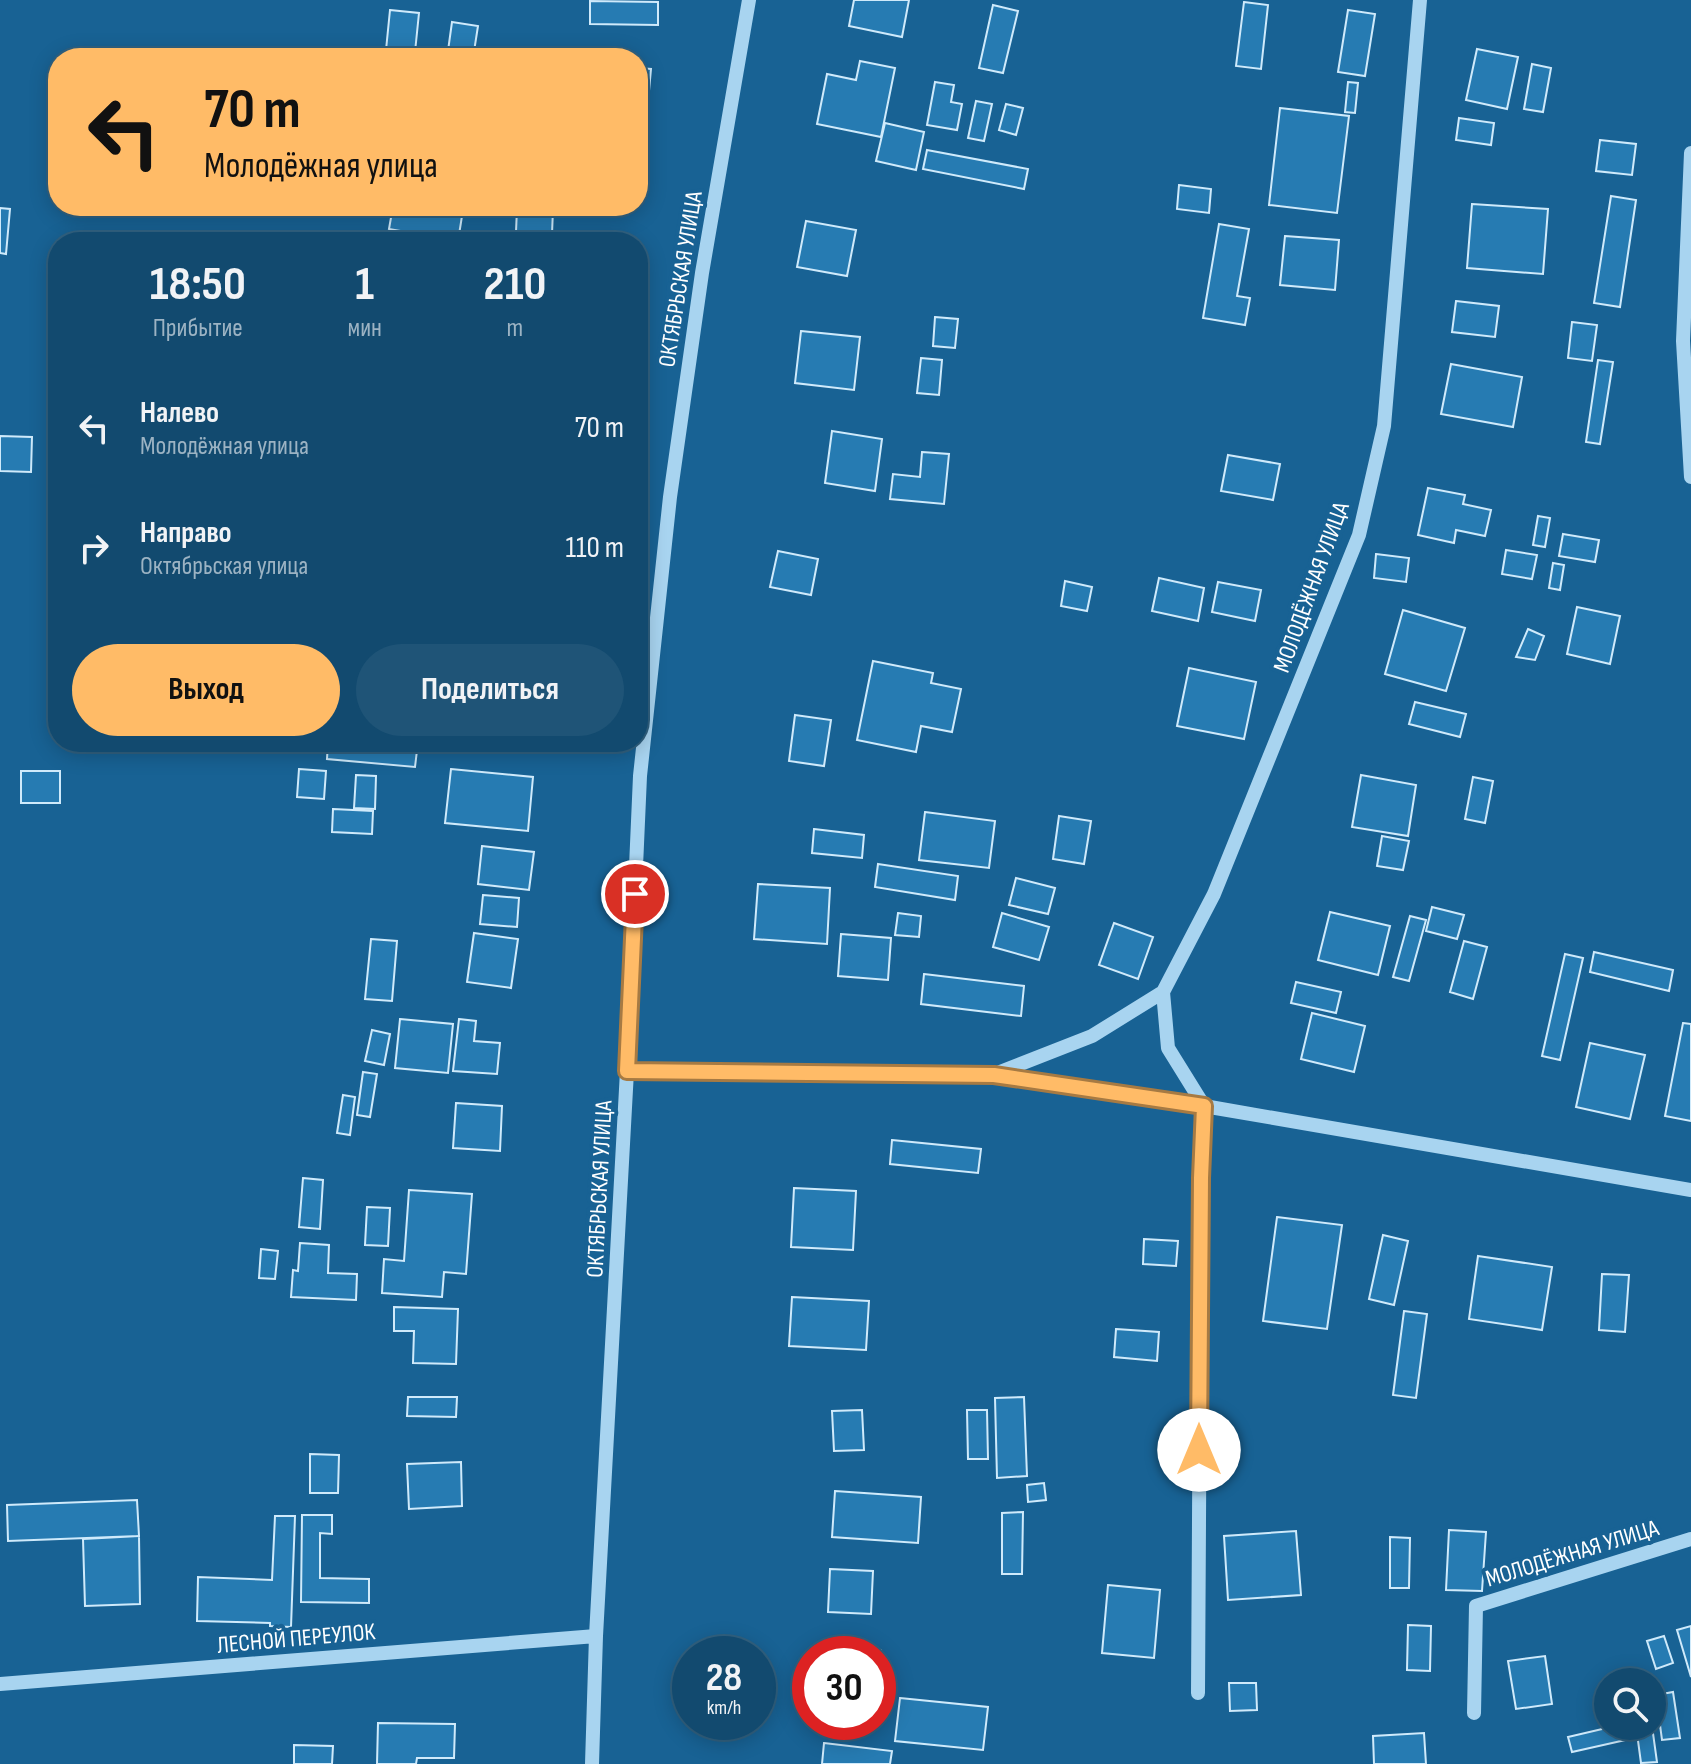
<!DOCTYPE html>
<html lang="ru">
<meta charset="utf-8">
<style>
:root{--surface:#124a6f;--page:#1f5477;--text:#f1f3f6;--muted:#9cb3c3;--line:#316282;--accent:#ffbb67}
body{margin:0;font-family:"Sofia Sans Condensed",sans-serif;background:var(--page);color:var(--text);height:100vh;display:flex;flex-direction:column;font-size:30px;white-space:nowrap}
*{box-sizing:border-box;margin:0}
p{font-size:26px;color:var(--muted)}
.icon{flex:none;width:44px;height:44px;fill:none;stroke:currentColor;stroke-width:2;stroke-linecap:round;stroke-linejoin:round}
.map{position:relative;flex:1;overflow:hidden}
.panel{position:absolute;left:48px;top:232px;width:600px;height:520px;display:flex;flex-direction:column;background:var(--surface);border-radius:32px;box-shadow:0 4px 20px #0003,0 0 0 2px var(--line)}
.panel>*{flex:none}
.banner{position:absolute;left:48px;top:48px;width:600px;height:168px;border-radius:32px;box-shadow:0 4px 20px #0003,0 0 0 2px var(--line);background:#ffbb67;color:#111;overflow:hidden}
.buttons{position:absolute;left:1594px;top:1668px;display:grid;gap:16px}
.buttons a{display:grid;place-items:center;width:72px;height:72px;border-radius:50%;background:var(--surface);box-shadow:0 4px 20px #0003,0 0 0 2px var(--line);font-size:40px}
.speed{position:absolute;left:672px;top:1636px;display:flex;gap:16px;font-size:40px;font-weight:700;text-align:center}
.speed>*{display:grid;place-content:center;width:104px;height:104px;border-radius:50%;background:var(--surface);box-shadow:0 4px 20px #0003,0 0 0 2px var(--line);line-height:1}
.speed small{font-size:20px;font-weight:400}
.speed .limit{border:12px solid #d22;background:#fff;color:#111}
.pin{position:absolute;display:grid;place-items:center;width:68px;height:68px;color:#fff;margin:-34px;border:4px solid #fff;border-radius:50%;box-shadow:0 2px 8px #0007}
.me{position:absolute;width:88px;margin:-44px;rotate:0deg;stroke-linejoin:round;filter:drop-shadow(0 0 6px #0008)}
.turn{display:flex;align-items:center;gap:28px;height:168px;padding:0 24px;font-size:36px}
.turn .icon{width:104px;height:104px;stroke-width:2.5}
.turn b{display:block;font-size:56px;line-height:68px}
.eta{display:flex;justify-content:space-evenly;align-items:center;height:136px;text-align:center}
.eta b{font-size:48px;font-weight:700;line-height:56px}
.button{display:flex;gap:16px;margin-top:auto;padding:16px 24px}
.button a{flex:1;height:92px;border-radius:48px;background:var(--accent);color:#111;font-size:32px;font-weight:700;line-height:92px;text-align:center}
.button a+a{background:var(--page);color:var(--text)}
ul{padding:0;list-style:none}
li{display:flex;align-items:center;gap:24px;height:120px;padding:0 24px}
li div{flex:1}
li b{display:block;font-size:30px}
li em{font-style:normal}
.map>svg:first-child{display:block}
.building{fill:#267bb2;stroke:#cfeafb;stroke-width:2}
.lines{fill:none;stroke-linecap:round;stroke-linejoin:round}
.minor{stroke:#a8d4f0;stroke-width:14}
.route-casing{stroke:#a67a43;stroke-width:20}
.route{stroke:#ffbb67;stroke-width:14}
.labels{text-anchor:middle;stroke-width:8;stroke-linejoin:round;paint-order:stroke}
.street-label{font-size:24px;fill:#fff;stroke:#186294}
</style>
<div class="map">
<svg width="1691" height="1764" viewBox="0 0 1691 1764">
<rect width="100%" height="100%" fill="#186294"/>
<!-- building -->
<path class="building" d="M854,0h55l-7,37 -53,-11z
M590,1l68,1v23l-68,-1z
M1244,2l24,3 -7,64 -25,-3z
M993,5l25,6 -15,62 -24,-5z
M390,10l29,3 -4,39 -29,-2z
M1348,10l27,4 -10,62 -27,-4z
M452,22l26,4 -5,32h-26z
M1477,49l41,8 -11,52 -41,-9z
M860,61l35,7 -14,69 -64,-13 10,-50 29,6z
M1532,64l19,4 -8,44 -19,-3z
M638,68l13,1 -2,22 -11,-1z
M935,82l19,3 -3,17 11,2 -5,26 -30,-5z
M1348,82l10,1 -3,30 -10,-1z
M976,101l16,3 -8,37 -16,-3z
M1006,104l17,4 -7,27 -17,-5z
M1280,108l69,8 -12,97 -68,-8z
M1459,118l35,5 -3,22 -35,-5z
M885,123l39,9 -8,38 -40,-9z
M1600,140l36,4 -4,31 -36,-4z
M927,150l101,19 -4,20 -101,-20z
M1179,185l32,4 -2,24 -32,-4z
M1611,196l25,4 -16,107 -26,-4z
M1472,204l76,5 -5,65 -76,-6z
M393,206l19,2 1,-2h14l-1,4 36,6 -4,25 -69,-12z
M0,208l10,1 -4,45 -6,-1z
M517,208l36,1 -1,25 -36,-2z
M806,221l50,9 -9,46 -50,-9z
M1219,224l30,5 -12,67 13,2 -5,27 -42,-7z
M1285,236l54,4 -4,50 -55,-5z
M1456,301l43,5 -4,31 -43,-5z
M935,317l23,2 -3,29 -22,-2z
M1572,322l25,3 -5,36 -24,-3z
M801,331l59,6 -6,53 -59,-7z
M921,358l21,2 -3,35 -22,-2z
M1598,360l15,2 -13,82 -14,-2z
M1451,364l71,13 -9,50 -72,-13z
M832,431l50,8 -7,52 -50,-8z
M0,436l32,1 -1,35 -31,-1z
M922,452l27,2 -5,50 -54,-5 3,-25 27,3z
M1228,455l52,9 -7,36 -52,-9z
M1428,488l37,7 -2,9 28,6 -6,26 -29,-6 -2,13 -36,-8z
M1538,516l12,2 -5,29 -12,-2z
M1563,534l36,6 -4,22 -36,-6z
M1506,550l31,5 -5,24 -30,-5z
M778,551l40,8 -7,36 -41,-8z
M1376,554l33,4 -3,24 -32,-4z
M1553,563l11,2 -4,25 -11,-2z
M1159,578l45,10 -6,33 -46,-10z
M1065,581l27,6 -5,24 -26,-5z
M1218,582l43,8 -6,31 -43,-9z
M1577,607l43,9 -10,48 -43,-10z
M1403,610l62,18 -19,63 -61,-17z
M1528,629l16,7 -9,24 -19,-3z
M873,661l60,12 -2,10 30,6 -9,43 -31,-6 -5,26 -59,-12z
M1189,668l67,14 -12,57 -67,-13z
M1415,702l51,12 -6,23 -51,-13z
M795,715l36,5 -7,46 -35,-5z
M328,742h90l-3,25 -88,-8z
M299,769l27,2 -2,28 -27,-2z
M451,769l82,8 -5,54 -83,-8z
M21,771h39v32h-39z
M356,775l20,1 -1,33 -21,-1z
M1361,775l55,10 -8,51 -56,-9z
M1473,777l20,4 -8,42 -20,-4z
M333,809l40,2 -1,23 -40,-2z
M925,812l70,9 -6,47 -70,-8z
M1059,816l32,5 -7,43 -31,-5z
M814,829l50,6 -2,23 -50,-5z
M1382,836l27,5 -6,29 -26,-4z
M482,846l52,6 -5,38 -51,-6z
M878,864l80,12 -3,24 -80,-13z
M1016,878l39,10 -7,26 -39,-9z
M758,884l72,4 -3,56 -73,-5z
M483,895l36,3 -2,29 -37,-3z
M1432,907l32,8 -7,24 -31,-8z
M1330,912l60,14 -12,49 -60,-15z
M898,913l23,3 -2,21 -24,-2z
M1002,913l47,14 -10,33 -46,-13z
M1410,916l16,4 -17,61 -16,-4z
M1114,923l39,14 -15,42 -39,-14z
M474,933l44,6 -7,49 -44,-6z
M841,934l50,4 -3,42 -50,-4z
M371,939l26,2 -5,60 -27,-2z
M1464,941l23,6 -14,52 -23,-7z
M1594,952l79,18 -4,21 -79,-19z
M1565,954l18,4 -23,102 -18,-4z
M924,974l100,12 -3,30 -100,-12z
M1296,982l45,10 -5,21 -45,-10z
M1312,1013l53,13 -11,46 -53,-13z
M400,1019l53,5 -5,49 -53,-5z
M459,1019l17,2 -2,20 26,2 -3,31 -44,-3z
M1683,1023l8,1v97l-26,-5z
M372,1030l18,4 -6,31 -19,-4z
M1590,1043l55,12 -15,64 -54,-12z
M363,1072l14,2 -7,43 -13,-2z
M343,1095l12,2 -5,38 -13,-2z
M456,1103l46,3 -2,45 -47,-3z
M892,1140l89,9 -3,24 -88,-9z
M303,1178l20,2 -3,49 -21,-2z
M794,1188l62,3 -3,59 -62,-3z
M409,1190l63,4 -6,80 -22,-2 -2,25 -60,-4 2,-34 20,2z
M367,1207l23,1 -2,38 -23,-1z
M1277,1217l65,8 -15,104 -64,-8z
M1383,1235l25,6 -14,64 -25,-6z
M1144,1239l34,2 -2,25 -33,-2z
M300,1243l29,2 -1,28 29,1 -1,26 -65,-3 2,-27 5,1z
M261,1249l17,2 -3,28 -16,-1z
M1478,1256l74,11 -10,63 -73,-11z
M1602,1274l27,1 -4,57 -26,-2z
M792,1297l77,4 -3,49 -77,-4z
M394,1307l64,2 -2,55 -43,-1 1,-32h-20z
M1404,1311l23,3 -11,84 -23,-3z
M1116,1329l43,3 -2,29 -43,-4z
M408,1397h49l-1,20 -49,-1z
M1024,1397l3,79 -30,2 -2,-80z
M862,1410l2,40 -30,1 -2,-40z
M967,1410h20l1,49h-20z
M310,1454l29,1 -1,38h-28z
M461,1462l1,44 -53,3 -2,-45z
M1044,1483l2,17 -18,2 -1,-17z
M835,1491l86,6 -3,46 -86,-6z
M137,1500l2,36 -131,5 -1,-36z
M1023,1512l-1,62h-20v-61z
M302,1515h30v19l-12,-1v45l49,1v24l-68,-1z
M275,1516h20l-4,111 -21,-1v-3l-73,-2 1,-44 74,3z
M1449,1530l37,2 -4,59 -36,-1z
M1296,1531l5,64 -73,5 -4,-64z
M139,1536l1,68 -55,2 -2,-67z
M1390,1537l20,1 -1,50h-19z
M830,1569l43,2 -2,43 -43,-2z
M1108,1585l52,5 -6,68 -52,-5z
M1408,1625l23,1 -1,45 -23,-1z
M1691,1626v51l-14,-47z
M1664,1636l9,27 -17,6 -9,-28z
M821,1647l60,3 -3,61v-57h-58z
M1545,1656l7,48 -36,5 -8,-48z
M1229,1683h27l1,27 -27,1z
M1673,1692l7,46 -18,2 -6,-45z
M900,1698l88,9 -5,43 -88,-9z
M378,1723l77,1 -1,34h-37l-1,6h-39z
M1615,1726h12l3,13 -58,13 -4,-15z
M1636,1726h16l5,36 -16,1z
M1424,1733l2,31h-52l-1,-28z
M824,1743l68,8 -2,13h-68z
M294,1745l39,1 -1,18h-38z"/>
<g class="lines">
<!-- minor -->
<path class="minor" d="M1691,153l-8,188 8,136
M627,1071l367,4 210,31 487,84
M995,1074l97,-38 71,-44
M0,1684l596,-48
M1198,1693l3,-515 3,-72 -36,-58 -5,-56 51,-98 145,-359 25,-109 36,-426
M1474,1713l2,-107 215,-67
M592,1764l4,-128 31,-565 13,-295 30,-279 32,-224 47,-273"/>
</g>
<g class="lines">
<defs>
<path id="route" d="M635,894l-8,177 367,4 210,31 -3,72 -2,272"/>
</defs>
<!-- route casing -->
<use href="#route" class="route-casing"/>
<!-- route -->
<use href="#route" class="route"/>
</g>
<g class="labels">
<!-- street labels -->
<g class="street-label">
<text transform="translate(680 279) rotate(-81)" y="8">ОКТЯБРЬСКАЯ УЛИЦА</text>
<text transform="translate(1311 587) rotate(-70)" y="8">МОЛОДЁЖНАЯ УЛИЦА</text>
<text transform="translate(599 1189) rotate(-87)" y="8">ОКТЯБРЬСКАЯ УЛИЦА</text>
<text transform="translate(1572 1553) rotate(-17)" y="8">МОЛОДЁЖНАЯ УЛИЦА</text>
<text transform="translate(296 1638) rotate(-5)" y="8">ЛЕСНОЙ ПЕРЕУЛОК</text>
</g>
</g>
</svg>
<div class="buttons">
<a><svg class="icon" aria-label="search" viewBox="0 0 24 24"><circle cx="10" cy="10" r="6"/><path d="M15 15l6 6"/></svg></a>
</div>
<div class="speed"><div>28<small>km/h</small></div><div class="limit">30</div></div>
<div class="pin" style="left:635px;top:894px;background:#d93025"><svg class="icon" aria-label="arrive" viewBox="0 0 24 24"><path d="M6 21V4h12l-3 4 3 4H6"/></svg></div>
<svg class="me" style="left:1199px;top:1450px" viewBox="-20 -20 40 40"><circle r="19" fill="#fff"/><path d="M0-13L10 11 0 6-10 11z" fill="#ffbb67"/></svg>
<div class="banner">
<div class="turn"><svg class="icon" aria-label="left" viewBox="0 0 24 24"><path d="M17 20v-9H6M10 6l-5 5 5 5"/></svg><div><b>70 m</b>Молодёжная улица</div></div>
</div>
<section class="panel">
<div class="eta">
<div><b>18:50</b><p>Прибытие</p></div>
<div><b>1</b><p>мин</p></div>
<div><b>210</b><p>m</p></div>
</div>
<ul>
<li><svg class="icon" aria-label="left" viewBox="0 0 24 24"><path d="M17 20v-9H6M10 6l-5 5 5 5"/></svg><div><b>Налево</b><p>Молодёжная улица</p></div><em>70 m</em></li>
<li><svg class="icon" aria-label="right" viewBox="0 0 24 24"><path d="M7 20v-9h11M14 6l5 5-5 5"/></svg><div><b>Направо</b><p>Октябрьская улица</p></div><em>110 m</em></li>
</ul>
<div class="button"><a>Выход</a><a>Поделиться</a></div>
</section>
</div>
